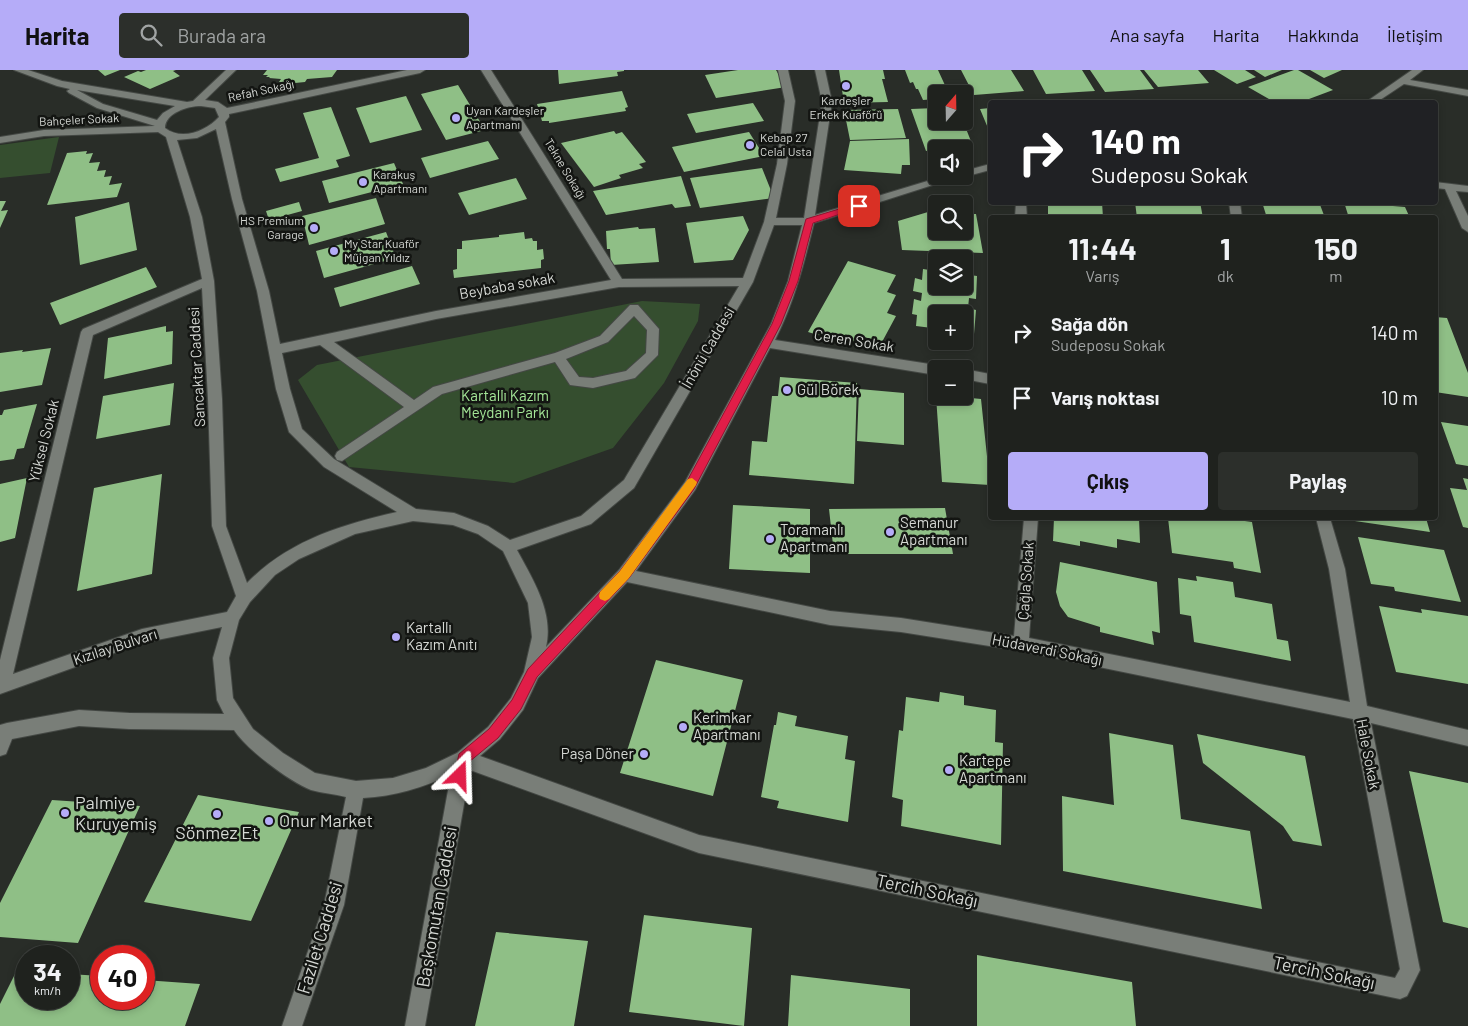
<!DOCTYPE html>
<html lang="tr">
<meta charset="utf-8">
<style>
:root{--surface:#1f221e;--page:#2c2f2b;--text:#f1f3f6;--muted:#a1a4a4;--line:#3c3f3c;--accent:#b5acf8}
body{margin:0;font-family:Barlow,sans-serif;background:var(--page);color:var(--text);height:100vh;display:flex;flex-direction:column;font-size:19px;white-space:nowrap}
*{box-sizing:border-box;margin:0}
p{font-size:16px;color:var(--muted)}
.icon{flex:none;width:28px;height:28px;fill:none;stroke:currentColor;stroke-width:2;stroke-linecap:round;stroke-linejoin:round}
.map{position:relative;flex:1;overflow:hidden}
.sheet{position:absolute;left:988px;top:145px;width:450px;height:305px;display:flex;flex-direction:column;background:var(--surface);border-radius:5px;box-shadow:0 2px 8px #0003,0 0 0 1px var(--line)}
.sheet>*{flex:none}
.hud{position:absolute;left:988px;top:30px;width:450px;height:105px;border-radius:5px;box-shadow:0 2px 8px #0003,0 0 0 1px var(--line);background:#202124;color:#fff;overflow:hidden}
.needle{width:32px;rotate:20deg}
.buttons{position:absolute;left:928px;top:15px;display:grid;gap:10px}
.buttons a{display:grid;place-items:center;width:45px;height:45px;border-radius:5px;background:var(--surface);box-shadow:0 2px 8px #0003,0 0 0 1px var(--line);font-size:25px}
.speed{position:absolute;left:15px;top:875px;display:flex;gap:10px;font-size:25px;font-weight:700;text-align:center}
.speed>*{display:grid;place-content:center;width:65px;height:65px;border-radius:50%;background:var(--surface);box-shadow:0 2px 8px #0003,0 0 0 1px var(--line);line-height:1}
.speed small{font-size:12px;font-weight:400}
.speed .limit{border:8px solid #d22;background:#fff;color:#111}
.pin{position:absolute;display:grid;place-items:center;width:42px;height:42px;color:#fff;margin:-21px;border-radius:10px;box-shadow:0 2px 8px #0006}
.me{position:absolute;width:55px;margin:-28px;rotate:22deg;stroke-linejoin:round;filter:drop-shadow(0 0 4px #0008)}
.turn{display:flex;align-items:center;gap:18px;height:105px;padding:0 20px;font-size:22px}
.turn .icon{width:65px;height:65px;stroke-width:2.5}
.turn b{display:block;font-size:35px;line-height:42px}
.eta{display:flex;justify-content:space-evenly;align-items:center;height:85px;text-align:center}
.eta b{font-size:30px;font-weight:700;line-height:35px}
.cta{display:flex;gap:10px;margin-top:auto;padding:10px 20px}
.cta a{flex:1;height:58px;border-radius:5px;background:var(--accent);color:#111;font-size:20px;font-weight:700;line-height:58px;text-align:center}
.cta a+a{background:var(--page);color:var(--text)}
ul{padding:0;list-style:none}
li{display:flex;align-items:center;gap:15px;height:65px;padding:0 20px}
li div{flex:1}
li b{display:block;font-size:19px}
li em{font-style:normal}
header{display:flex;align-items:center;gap:30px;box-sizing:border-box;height:70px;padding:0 25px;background:var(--accent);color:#111}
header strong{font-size:24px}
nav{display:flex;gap:28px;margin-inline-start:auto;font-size:18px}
.search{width:350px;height:45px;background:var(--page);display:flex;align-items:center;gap:12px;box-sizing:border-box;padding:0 18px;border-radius:5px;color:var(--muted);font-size:19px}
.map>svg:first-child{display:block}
.green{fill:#354e2f}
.building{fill:#8fbf86}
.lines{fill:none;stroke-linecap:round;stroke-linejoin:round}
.minor-casing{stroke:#444844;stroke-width:2}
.minor{fill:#797e78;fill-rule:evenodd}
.route{fill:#e11d48;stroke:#92132f}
.slow{fill:#f59e0b}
.poi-dot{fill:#b5acf8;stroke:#131512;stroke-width:2}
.labels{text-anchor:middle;stroke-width:5;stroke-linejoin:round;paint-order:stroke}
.far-street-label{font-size:12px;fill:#d5d8d4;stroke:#131512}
.far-poi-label{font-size:12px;fill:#d5d8d4;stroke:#131512;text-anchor:start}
.street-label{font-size:15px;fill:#d5d8d4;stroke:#131512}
.poi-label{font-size:15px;fill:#d5d8d4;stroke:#131512;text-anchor:start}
.park-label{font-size:15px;fill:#a4e697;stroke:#131512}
.near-poi-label{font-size:18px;fill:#d5d8d4;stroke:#131512;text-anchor:start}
.near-street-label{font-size:18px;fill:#d5d8d4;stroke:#131512}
</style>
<header>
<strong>Harita</strong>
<div class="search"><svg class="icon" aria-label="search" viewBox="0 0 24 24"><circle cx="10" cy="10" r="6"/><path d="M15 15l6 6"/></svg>Burada ara</div>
<nav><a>Ana sayfa</a><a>Harita</a><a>Hakkında</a><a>İletişim</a></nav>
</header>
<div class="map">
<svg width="1468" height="956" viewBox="0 0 1468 956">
<rect width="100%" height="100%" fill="#292d28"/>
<!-- green -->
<path class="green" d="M59,67l-9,36 -50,5v-33z
M642,231l58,3 -2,17 -34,62 -51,65 -99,35 -165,-16 -51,-87 19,-15z"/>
<!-- building -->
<path class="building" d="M98,0h22l-15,6z
M146,0h30l-3,1 7,5 -30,13 -26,-12 14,-6 3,1z
M267,0h70l-5,7 -25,2 -2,3 -10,1 -16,-1 2,-3 -12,-1 1,-1h-4l2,-2h-5z
M558,0h66v1l-7,1 1,4 -59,8z
M738,0h38l10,17 -70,11 -11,-23z
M839,0h44l2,9h-3l6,23 -44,1z
M905,0h33l11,24h-13v5l-13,1 -5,-11h-2l-3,-7 -3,1z
M961,0h50l13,21 -50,4z
M1033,0h49l13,21 -49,3z
M1090,0h50l14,19 -49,3z
M1144,0h54l11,13 -51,4z
M1214,0h31l11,7 -19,7z
M1254,0h28l-17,7z
M1294,0h4l35,20 -32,12h-27l-26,-15z
M1310,0h32l-18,8z
M458,15l27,45 -39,10 -25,-46z
M622,21l6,16 -3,1 1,3 -77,12v-2h-7l-5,-17z
M406,26l16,34 -52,13 -14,-35z
M753,33l11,18 -68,12 -9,-19z
M331,37l19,49 -14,4 3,7 -59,15 -5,-13 44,-11 -16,-45z
M936,38v13h27l11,28h-38l-10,2 -15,-42z
M990,38v25l-10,-24z
M898,39l8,29 -56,2 -6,-30z
M614,61l2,3 6,-2 24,30 -7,2 4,4 -24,7 2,3 -27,9 -33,-44z
M749,62l15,24 -80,16 -12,-25z
M909,69l1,26h-8l-1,9 -57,-4 6,-29z
M488,71l11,18 -69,19 -9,-20z
M87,81l-1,3 7,-1 -4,10 11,-1 -3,9 9,-1 -2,7 8,-1 -3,9 13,-2 -5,14 -70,8 20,-52z
M394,93l9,21 -74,19 -7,-22z
M762,98l12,30 -74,10 -10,-30z
M681,106l10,30 -16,2 -3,-4 -66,11 -13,-24z
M516,108l11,21 -58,16 -11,-22z
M376,128l9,26 -76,21 -7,-29z
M0,131h6l-5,10 7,-1 -8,18z
M129,132l8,48 -57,15 -5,-48z
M299,132l3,9 -33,9 -3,-9z
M1048,132h54l1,16h-33l-22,-3z
M1135,132h65l3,16h-66z
M1262,132h57l6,16h-58z
M1344,132l61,5 5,11h-61z
M928,142l8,1v18h28v-17h12l7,39 -81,-3 -4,-29z
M743,146l6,14 -16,30 -39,3 -8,-40z
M638,157l1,2 16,-1 4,34 -48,3 -1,-16h-3l-1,-18z
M386,162l10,26 -72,20 -8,-27z
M524,162l1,7 7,-1 1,3h4v9l6,-1 1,10 -3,1v8l-87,10 -1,-8 4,-1v-20h5v-8l37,-4v-2z
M848,191l48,14 -9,17 9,3 -9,18 9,3 -14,26 -25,-7 -6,10 -43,-13z
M412,196l8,18 -80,23 -6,-19z
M146,197l11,20 -97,38 -10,-22z
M923,199l13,2v15h28v-15l6,1v3l7,1 -1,23 -7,-1 -1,10 8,2 -2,24 -10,-2v-18h-28v18l-4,-1v-3l-16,-2 1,-11 -5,-1 2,-15 7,2 1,-8 -9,-2 2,-13 7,2z
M1435,247l12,1 21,55v24l-33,-5z
M166,256v6l7,-1 -1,33 -68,15 4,-41z
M51,278l-9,37 -42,7v-39l23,-3 -1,2z
M780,307l77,6 -3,101 -105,-9 3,-34 15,1 5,-46h6z
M174,313l-4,42 -74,14 7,-43z
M859,319l45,4v52l-47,-4z
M964,322l6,1 1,5 10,1 9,86 -48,-3 -6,-86h28z
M37,334l-13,44 -7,1 -3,10 -14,2v-46h2l2,-5z
M1441,352l27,4v40l-12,-2z
M162,404l-10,100 -75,17 17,-103z
M27,408l-12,60 -15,4v-58z
M1463,408l5,1v49l-5,-1 -13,-39 17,2z
M733,435l77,4v64l-81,-4z
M945,438l8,46h-119l-5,-45z
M1054,448h85l1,25 -23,-4v9l-37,-7v5l-27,-5z
M1168,448h55l29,4 9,51 -27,-5 -1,-6 -61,-9z
M1347,448h79l4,14 -82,-12z
M1358,467l86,13 17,52 -66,-11 -1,-4 -23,-3z
M1060,492l97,20 3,51 -8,-2 2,14 -54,-13v-5l-32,-10 -8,-11 -4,-14z
M1196,506l37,6 2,15 37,7 5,35 11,2 3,20 -97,-19 -3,-26 -11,-2 -2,-36 19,3z
M1379,536l43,7 -1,-4 47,7v68l-72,-12z
M656,590l87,20 -30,116 -93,-23z
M940,622l24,4v9l32,5 -1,32 8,1 -2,102 -100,-19 2,-26 -11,-3 7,-67 4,1 3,-34 33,5z
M778,642l19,4 -2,10 53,10 -3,23 10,2 -7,61 -71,-14 2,-7 -18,-4 13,-72h2z
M1109,663l64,12 8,74 69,12 12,78 -199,-38 -1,-75 52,9z
M1197,664l108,22 17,90 -29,-5 -10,-15 -80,-63z
M1409,701l59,12v145l-25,-6z
M198,725l101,17 -48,109 -107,-19z
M52,730l88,6 -62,137 -78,-6v-34z
M644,845l108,13 -8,98 -115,-14z
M496,862l92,9 -14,85h-99z
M977,885l155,27 4,44h-159z
M17,900h9v29h43v-25l32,2v23h43v-19l56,4 -15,42h-185v-22z
M791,905l119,14v37h-122z"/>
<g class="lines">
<defs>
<path id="minor" d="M14,0h14l34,11 125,21 6,-1 33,-31h10l-31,30 13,2 9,6 180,-38h18l-5,3 -191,41v3l-4,5 17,77 27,92 11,53 156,-33 175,-31 -130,-210h10l131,209 121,-1 21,-56 13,-58 8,-63 -7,-31h10l7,31 -8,63 -11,54h28l18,-116 -7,-32h10l7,32 -17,113 129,-39h20v-5l26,-7v6l-26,7 -3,-1 -147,47c-10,41 -20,80 -39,117l161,25 6,4h-6v6l-166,-27 -75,142 -59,81 194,40 71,7 113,18 10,-118h14l-9,120 321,64 -21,-133 -13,-51h14l15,51 22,137 101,24v16l-97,-23 49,247 -13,26 -7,3 -701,-146 -229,-83 -45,256h-20l46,-252c-28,14 -56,22 -88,24l-19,107 -42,121h-20l42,-121 22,-108c-12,-3 -24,-4 -35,-7 -21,-8 -65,-41 -77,-60l-105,-1 -50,-3 -67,13 -6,15 -6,2v-31l7,-2 72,-13 50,3 95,1 -7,-14 -4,-42 9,-31 -80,16 -142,51v-34l81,-328 2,-3 119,-50 -12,-62 -24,-80 -8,-5 -114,4 -44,7v-6l44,-7 111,-4 -58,-18 -28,-15 -2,-2 3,-2 -13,-3zM77,20l98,16 -12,7 -6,7 -54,-16zM201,36l14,2 4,9c-13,14 -37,24 -54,11 0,-15 23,-22 36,-22zM216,59l16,70 25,92 19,98 13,43 35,35 73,45c-57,13 -109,29 -150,71l-21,-57 -4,-127 -8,-118 -12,-64 -25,-77 20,-2zM774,155h28l-14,56 -17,43 -86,158 -66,88 -73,77c8,-35 -13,-67 -29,-97l74,-26 43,-36 119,-206zM739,216l-115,194 -43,36 -71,24 -22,-14 -34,-13 -38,-4 -82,-50 -32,-30 -12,-40 -8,-36 38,-8 84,62 -67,45 -2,4 2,4 5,1 100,-67 113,-32 15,23 23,3 42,-10 23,-23 1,-26 -21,-24h-8l-30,31 -45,17 -122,34 -19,13 -80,-58 102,-23 183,-32zM202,218l6,111 4,127 24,70 -9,16 -85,17 -129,45 80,-339zM634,246l13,14 -1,23 -20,18 -33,7 -14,-1 -13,-18 42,-17zM413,451l40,4 25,9 25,17 25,52 4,34 -8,35 -13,26 -23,29 -31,26 -31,15 -33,10 -37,3 -41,-8 -32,-20 -30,-24 -20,-31 -4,-40 10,-38 11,-18 25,-27 24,-16 56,-25zM627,512l203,43 71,7 120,19 332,68 47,250 -5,9 -696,-143 -219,-79 20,-17 23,-29 15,-32z
M1412,0h11l-13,10 58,10v6l-64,-12 -27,18h-11z
M1435,112l33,4v6l-12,-1 12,25v16l-6,-4 -17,-39 -10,-1z
M1016,132h10l1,16h-12z
M1229,132h11l2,16h-11z
M964,299l26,5v10l-26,-5z"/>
</defs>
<!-- minor casing -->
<use href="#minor" class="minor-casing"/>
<!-- minor -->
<use href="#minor" class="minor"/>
</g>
<!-- route -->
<path class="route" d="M859,133l3,1v3l-49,16 -15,58 -17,43 -87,165 -65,89 -92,99 -16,32 -23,29 -29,24 -4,18 -5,2 -4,-2 -2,-4 5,-22 30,-25 23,-29 16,-31 92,-98 66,-88 86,-159 17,-43 17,-62z"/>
<!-- slow -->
<path class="slow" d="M692,408l5,4 -1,3 -67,93 -20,21 -4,2 -5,-2 -1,-3 1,-4 20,-21 68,-92z"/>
<!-- markers -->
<g class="poi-dot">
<circle cx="846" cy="16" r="5"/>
<circle cx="456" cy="48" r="5"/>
<circle cx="750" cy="75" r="5"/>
<circle cx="363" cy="112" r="5"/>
<circle cx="314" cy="158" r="5"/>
<circle cx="334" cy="181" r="5"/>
<circle cx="787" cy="320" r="5"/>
<circle cx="890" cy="462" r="5"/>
<circle cx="770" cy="469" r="5"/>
<circle cx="396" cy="567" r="5"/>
<circle cx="683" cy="657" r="5"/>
<circle cx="644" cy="684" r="5"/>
<circle cx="949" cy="700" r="5"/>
<circle cx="65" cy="743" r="5"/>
<circle cx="217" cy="744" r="5"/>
<circle cx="269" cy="751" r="5"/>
</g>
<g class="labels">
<!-- far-street labels -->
<g class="far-street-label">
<text transform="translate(261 21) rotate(-12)" y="4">Refah Sokağı</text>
<text transform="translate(79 50) rotate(-3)" y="4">Bahçeler Sokak</text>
<text transform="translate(565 99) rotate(59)" y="4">Tekne Sokağı</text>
</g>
<!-- far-poi labels -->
<g class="far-poi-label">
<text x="846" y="35" text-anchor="middle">Kardeşler<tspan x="846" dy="14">Erkek Kuaförü</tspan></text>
<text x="466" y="45">Uyan Kardeşler<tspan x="466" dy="14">Apartmanı</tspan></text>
<text x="760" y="72">Kebap 27<tspan x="760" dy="14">Celal Usta</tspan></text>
<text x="373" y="109">Karakuş<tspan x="373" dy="14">Apartmanı</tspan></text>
<text x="304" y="155" text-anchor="end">HS Premium<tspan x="304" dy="14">Garage</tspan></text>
<text x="344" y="178">My Star Kuaför<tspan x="344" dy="14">Müjgan Yıldız</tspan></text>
</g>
<!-- street labels -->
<g class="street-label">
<text transform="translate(507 216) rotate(-10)" y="5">Beybaba sokak</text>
<text transform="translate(854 271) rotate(9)" y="5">Ceren Sokak</text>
<text transform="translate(708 278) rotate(-60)" y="5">İnönü Caddesi</text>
<text transform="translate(197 297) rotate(-93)" y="5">Sancaktar Caddesi</text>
<text transform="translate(44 371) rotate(-76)" y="5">Yüksel Sokak</text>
<text transform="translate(1026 511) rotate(-86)" y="5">Çağla Sokak</text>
<text transform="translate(115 577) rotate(-18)" y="5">Kızılay Bulvarı</text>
<text transform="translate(1047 580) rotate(11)" y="5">Hüdaverdi Sokağı</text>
<text transform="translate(1368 684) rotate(79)" y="5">Hale Sokak</text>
</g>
<!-- poi labels -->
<g class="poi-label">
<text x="797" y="325">Gül Börek</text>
<text x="900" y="458">Semanur<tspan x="900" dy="17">Apartmanı</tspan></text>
<text x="780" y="465">Toramanlı<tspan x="780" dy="17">Apartmanı</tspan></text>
<text x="406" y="563">Kartallı<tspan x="406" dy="17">Kazım Anıtı</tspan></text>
<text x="693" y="653">Kerimkar<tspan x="693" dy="17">Apartmanı</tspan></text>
<text x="634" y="689" text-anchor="end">Paşa Döner</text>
<text x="959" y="696">Kartepe<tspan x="959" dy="17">Apartmanı</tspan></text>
</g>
<!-- park labels -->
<g class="park-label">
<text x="505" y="331">Kartallı Kazım<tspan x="505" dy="17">Meydanı Parkı</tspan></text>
</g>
<!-- near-poi labels -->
<g class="near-poi-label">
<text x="75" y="739">Palmiye<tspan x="75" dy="21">Kuruyemiş</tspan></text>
<text x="279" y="757">Onur Market</text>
<text x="217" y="769" text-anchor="middle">Sönmez Et</text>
</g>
<!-- near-street labels -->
<g class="near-street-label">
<text transform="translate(927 821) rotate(12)" y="6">Tercih Sokağı</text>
<text transform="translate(437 837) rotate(-80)" y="6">Başkomutan Caddesi</text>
<text transform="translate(320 868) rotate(-73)" y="6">Fazilet Caddesi</text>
<text transform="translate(1324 903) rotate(12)" y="6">Tercih Sokağı</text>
</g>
</g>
</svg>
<div class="buttons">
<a><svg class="needle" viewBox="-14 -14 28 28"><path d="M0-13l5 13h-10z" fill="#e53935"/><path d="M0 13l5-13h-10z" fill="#a1a4a4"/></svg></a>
<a><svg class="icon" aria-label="sound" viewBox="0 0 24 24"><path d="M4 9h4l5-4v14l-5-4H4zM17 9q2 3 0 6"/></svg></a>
<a><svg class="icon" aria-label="search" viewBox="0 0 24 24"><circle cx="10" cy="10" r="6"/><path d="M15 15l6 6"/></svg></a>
<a><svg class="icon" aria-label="layers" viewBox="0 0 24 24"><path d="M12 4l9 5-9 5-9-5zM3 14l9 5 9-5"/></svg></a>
<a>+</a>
<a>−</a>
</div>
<div class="speed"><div>34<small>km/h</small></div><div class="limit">40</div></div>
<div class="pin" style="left:859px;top:136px;background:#d93025"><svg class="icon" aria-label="arrive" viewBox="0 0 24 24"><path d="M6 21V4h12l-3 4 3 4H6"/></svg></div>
<svg class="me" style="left:460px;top:706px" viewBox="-20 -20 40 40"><path d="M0-17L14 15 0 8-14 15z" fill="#e11d48" stroke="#fff" stroke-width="4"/></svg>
<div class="hud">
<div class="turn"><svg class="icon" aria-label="right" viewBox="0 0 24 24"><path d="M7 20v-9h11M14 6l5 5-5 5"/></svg><div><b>140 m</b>Sudeposu Sokak</div></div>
</div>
<section class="sheet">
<div class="eta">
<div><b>11:44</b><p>Varış</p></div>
<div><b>1</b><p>dk</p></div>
<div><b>150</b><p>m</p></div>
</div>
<ul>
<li><svg class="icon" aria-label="right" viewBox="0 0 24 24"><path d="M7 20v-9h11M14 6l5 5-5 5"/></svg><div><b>Sağa dön</b><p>Sudeposu Sokak</p></div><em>140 m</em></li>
<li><svg class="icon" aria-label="arrive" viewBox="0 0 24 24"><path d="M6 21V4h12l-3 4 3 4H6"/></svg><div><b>Varış noktası</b></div><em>10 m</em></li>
</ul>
<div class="cta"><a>Çıkış</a><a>Paylaş</a></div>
</section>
</div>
